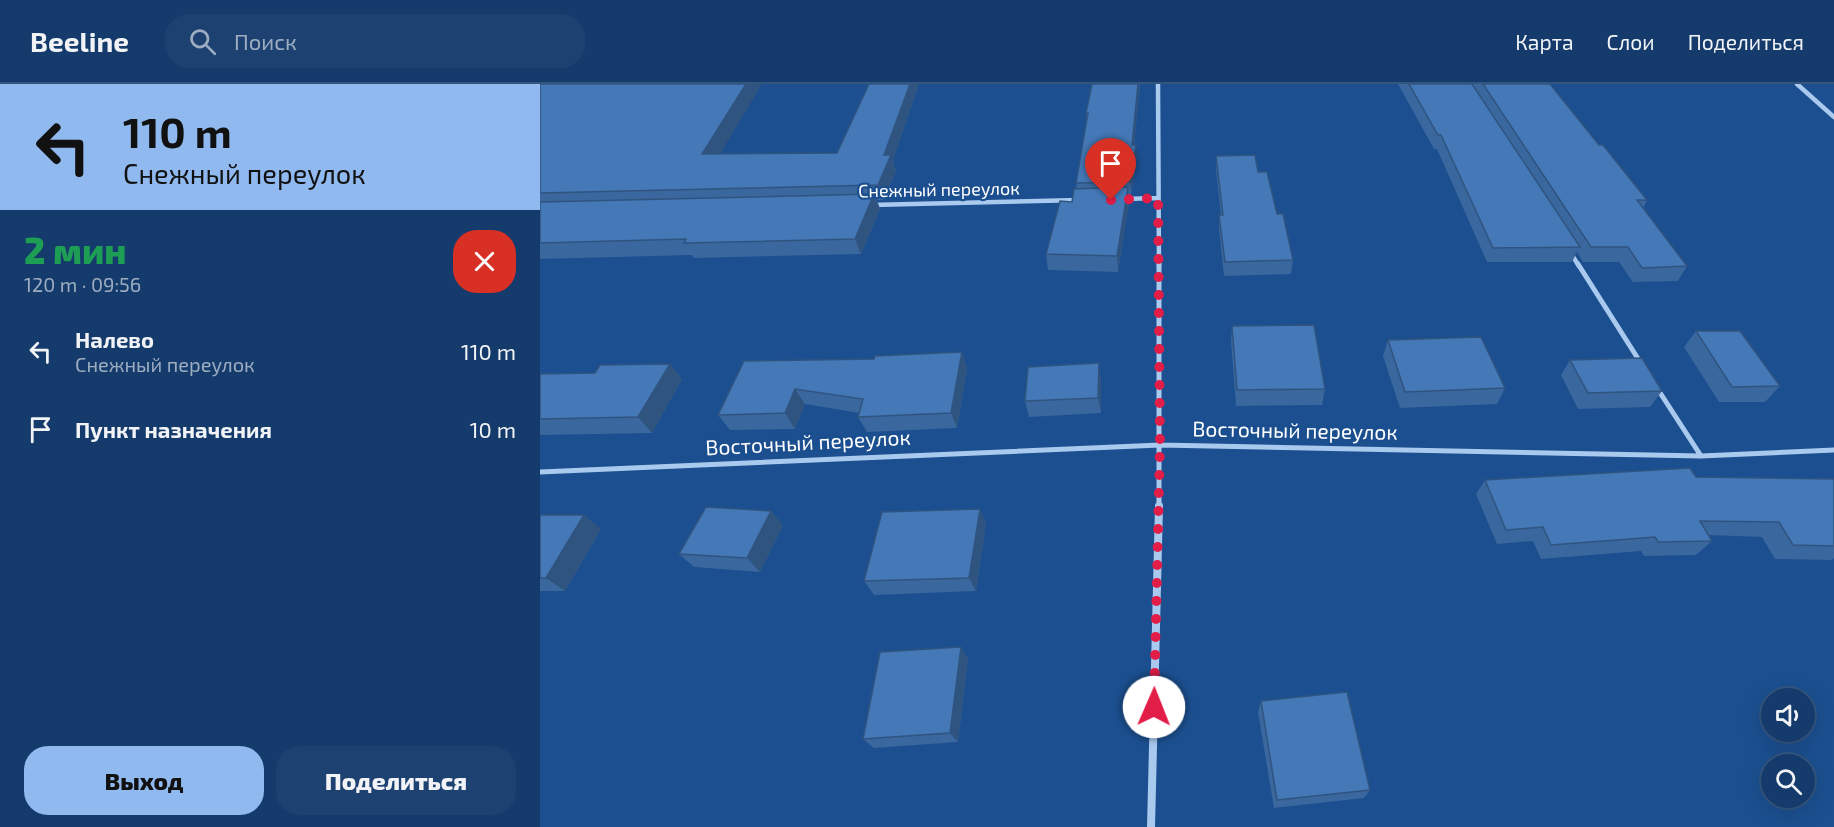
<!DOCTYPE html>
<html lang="ru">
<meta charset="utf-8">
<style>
:root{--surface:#143b6b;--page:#1d4271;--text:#f1f3f6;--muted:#9dadc1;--line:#33557e;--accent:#90b9f0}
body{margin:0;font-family:"Exo 2",sans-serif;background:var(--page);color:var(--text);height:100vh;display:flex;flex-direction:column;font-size:22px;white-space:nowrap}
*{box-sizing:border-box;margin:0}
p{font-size:20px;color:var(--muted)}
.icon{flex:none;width:33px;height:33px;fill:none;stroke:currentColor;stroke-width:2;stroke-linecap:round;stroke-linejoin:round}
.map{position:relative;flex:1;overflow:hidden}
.panel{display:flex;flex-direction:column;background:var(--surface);width:540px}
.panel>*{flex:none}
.top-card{background:#90b9f0;color:#111;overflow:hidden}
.tools{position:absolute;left:1221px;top:604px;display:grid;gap:12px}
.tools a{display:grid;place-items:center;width:54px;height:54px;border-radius:50%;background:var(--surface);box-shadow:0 6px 24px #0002,0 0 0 2px var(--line);font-size:30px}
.pin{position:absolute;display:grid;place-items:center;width:51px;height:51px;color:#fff;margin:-62px -26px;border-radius:50% 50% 50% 0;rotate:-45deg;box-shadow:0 0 6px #0007}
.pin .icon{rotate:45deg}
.me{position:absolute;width:66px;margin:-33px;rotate:1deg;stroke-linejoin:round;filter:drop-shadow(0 0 4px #0008)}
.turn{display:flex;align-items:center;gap:21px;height:126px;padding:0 24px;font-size:27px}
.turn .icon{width:78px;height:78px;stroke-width:2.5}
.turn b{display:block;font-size:42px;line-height:51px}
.round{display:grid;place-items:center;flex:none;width:63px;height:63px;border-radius:24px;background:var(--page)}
.head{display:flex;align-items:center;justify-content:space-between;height:102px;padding:0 24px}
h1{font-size:36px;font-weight:800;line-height:45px;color:#1e9e55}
.button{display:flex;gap:12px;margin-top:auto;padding:12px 24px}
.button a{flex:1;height:69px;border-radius:24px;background:var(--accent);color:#111;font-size:24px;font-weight:800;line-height:69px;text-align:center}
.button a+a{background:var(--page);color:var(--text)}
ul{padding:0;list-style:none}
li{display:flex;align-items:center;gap:18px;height:78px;padding:0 24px}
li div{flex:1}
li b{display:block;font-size:22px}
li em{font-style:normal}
header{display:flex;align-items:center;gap:36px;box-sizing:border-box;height:84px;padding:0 30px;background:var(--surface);border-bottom:2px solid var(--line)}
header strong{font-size:28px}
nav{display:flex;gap:33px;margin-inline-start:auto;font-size:21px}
.search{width:420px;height:54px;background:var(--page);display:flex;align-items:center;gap:15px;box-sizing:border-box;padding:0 21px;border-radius:24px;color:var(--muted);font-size:22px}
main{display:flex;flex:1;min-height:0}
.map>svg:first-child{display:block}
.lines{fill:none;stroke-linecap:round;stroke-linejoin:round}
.street-far2{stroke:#a9c9ee;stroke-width:4.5}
.street-far1{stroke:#a9c9ee;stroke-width:5}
.street{stroke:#a9c9ee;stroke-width:8}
.wall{fill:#3a679d}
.shaded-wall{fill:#305480}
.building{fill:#4478b7;stroke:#305480;stroke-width:1.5}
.route{stroke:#e11d48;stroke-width:10;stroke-dasharray:0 18}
.labels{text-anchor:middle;stroke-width:4.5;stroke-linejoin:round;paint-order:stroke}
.far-street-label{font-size:18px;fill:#fff;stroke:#1b4f8f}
.street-label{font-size:21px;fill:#fff;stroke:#1b4f8f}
</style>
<header>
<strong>Beeline</strong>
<div class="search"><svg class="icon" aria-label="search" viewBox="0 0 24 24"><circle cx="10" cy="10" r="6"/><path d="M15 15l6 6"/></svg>Поиск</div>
<nav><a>Карта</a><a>Слои</a><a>Поделиться</a></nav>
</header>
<main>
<section class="panel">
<div class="top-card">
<div class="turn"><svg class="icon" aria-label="left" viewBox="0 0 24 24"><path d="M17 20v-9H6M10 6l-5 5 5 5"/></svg><div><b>110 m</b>Снежный переулок</div></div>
</div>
<div class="head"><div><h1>2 мин</h1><p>120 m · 09:56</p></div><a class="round" style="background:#d93025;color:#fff"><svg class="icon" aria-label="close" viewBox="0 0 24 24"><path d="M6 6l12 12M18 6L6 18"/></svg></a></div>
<ul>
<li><svg class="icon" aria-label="left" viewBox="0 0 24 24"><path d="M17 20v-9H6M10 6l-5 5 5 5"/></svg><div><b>Налево</b><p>Снежный переулок</p></div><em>110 m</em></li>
<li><svg class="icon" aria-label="arrive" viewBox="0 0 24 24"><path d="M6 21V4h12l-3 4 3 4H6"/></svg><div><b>Пункт назначения</b></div><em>10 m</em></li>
</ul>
<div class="button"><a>Выход</a><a>Поделиться</a></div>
</section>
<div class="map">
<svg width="1294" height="743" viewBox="0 0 1294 743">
<rect width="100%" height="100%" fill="#1b4f8f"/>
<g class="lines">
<!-- street-far2 -->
<path class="street-far2" d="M618,0l1,182
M1257,0l37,33
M583,115l35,-1
M331,121l209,-5
M1030,168l9,14"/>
<!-- street-far1 -->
<path class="street-far1" d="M1038,180l64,101
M1117,304l44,68
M0,388l620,-27 541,11 133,-6
M619,423v-243"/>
<!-- street -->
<path class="street" d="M611,743l8,-321"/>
</g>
<!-- wall -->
<path class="wall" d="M0,0l180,69h117l32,-69h50l-26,76 3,11 -12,29h-7l3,9 -19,45 -167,4 -2,-3 -152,4z
M600,0l-6,61 3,12 -6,37h-2v9l-11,69 -70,-2 -2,-16 26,-52 5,-13 -1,-6 11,-62 -1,-8z
M858,0h152l49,61 48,55 -4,8 44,58 -9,15 -45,1 -14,-20h-36l-6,-10 -5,10h-85l-50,-113h-3z
M676,72l42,16 19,42 16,46 -2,14 -67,2 -5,-47v-14h2l-5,-45z
M692,242l93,63 -3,16 -86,1 -5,-64z
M1156,247l84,55 -15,16h-46l-35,-55z
M848,256l117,48 -8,16 -97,4 -17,-52z
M422,268l5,16 -10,60 -90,4 -9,-15 1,-4 -54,-9 -10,25 -65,1 -12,-15 156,-56z
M1030,276l92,31 -12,16 -72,2 -17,-34z
M130,280l12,15 -30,54 -112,2v-61l55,-1z
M561,295v34l-72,4 -4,-16z
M1156,393l138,2v79l-2,2 -57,-1 -13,-22 -54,-2 4,6 -16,14 -52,1 -3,-5 -100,8 -8,-18 -36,3 -21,-50 9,-14z
M0,431l61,14 -36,62h-25z
M446,439l-10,68 -102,4 -10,-14z
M243,441l-23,47 -66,-5 -15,-13z
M421,563l7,12 -10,83 -84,6 -11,-9z
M721,617l109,89 -6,8 -90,10 -16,-96z"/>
<!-- shaded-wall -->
<path class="shaded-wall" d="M206,0h16l-51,85 -9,-15z
M370,0h9l-26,76 3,11 -12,29 -6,-15 6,-30z
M598,0h2l-7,73 -1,-12z
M596,61l1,12 -6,37 -1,-12z
M588,103l1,16 -11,69 -1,-16z
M334,110l6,15 -19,45 -6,-15z
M422,268l5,16 -10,60 -6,-15z
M559,279l2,16v34l-3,-15z
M130,280l12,15 -30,54 -14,-16z
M255,305l10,15 -10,25 -10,-16z
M440,425l6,14 -10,68 -7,-13z
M231,427l12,14 -23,47 -13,-14z
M44,431l17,14 -36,62 -19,-13z
M421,563l7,12 -10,83 -8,-9z"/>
<!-- building -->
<path class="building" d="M0,0h206l-44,70 135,-1 32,-69h41l-26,71h7l-13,30 -338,8z
M552,0h46l-6,61h4l-6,37 -54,1 12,-70h-2z
M869,0h63l108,163 -87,1 -52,-113h-3z
M943,0h67l49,61h4l44,55h-10l50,66 -45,2 -14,-21h-37z
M715,71l3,17h9l10,42h6l10,46 -68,2 -6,-47h4l-7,-59z
M588,103l-11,69 -71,-2 14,-53 12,1 2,-13z
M334,110l-19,45 -171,4 2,-4 -146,4v-41z
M774,241l11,64 -88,1 -5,-64z
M1156,247h44l40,55 -48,1z
M941,253l24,51 -100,4 -17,-52z
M422,268l-11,61 -93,4 5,-18 -68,-10 -10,24 -67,2 26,-54 130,-2 1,-3z
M1102,274l20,33 -74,2 -18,-33z
M559,279l-1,35 -73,3 3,-34z
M130,280l-32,53 -98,2v-45l55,-1 5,-8z
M1150,384l6,9 138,2v67l-41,-1 -14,-23 -79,-1 12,20 -54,1 -3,-5 -104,8 -8,-18 -37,3 -21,-50z
M166,423l65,4 -24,47 -68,-4z
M440,425l-11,69 -105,3 18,-69z
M0,431h44l-38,63h-6z
M421,563l-11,86 -87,6 17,-87z
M807,608l23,98 -93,10 -16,-99z"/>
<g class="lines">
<!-- route -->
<path class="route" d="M571,116l47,-2 2,246 -6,263"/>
</g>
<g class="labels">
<!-- far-street labels -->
<g class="far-street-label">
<text transform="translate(399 106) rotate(-1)" y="6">Снежный переулок</text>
</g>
<!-- street labels -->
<g class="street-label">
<text transform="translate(755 347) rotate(1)" y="7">Восточный переулок</text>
<text transform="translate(268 359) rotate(-3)" y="7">Восточный переулок</text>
</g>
</g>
</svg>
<div class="tools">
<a><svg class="icon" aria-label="sound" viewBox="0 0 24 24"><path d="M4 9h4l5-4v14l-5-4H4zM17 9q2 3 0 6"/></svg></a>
<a><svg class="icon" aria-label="search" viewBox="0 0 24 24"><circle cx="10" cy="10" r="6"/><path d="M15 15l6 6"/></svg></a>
</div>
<div class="pin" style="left:571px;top:116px;background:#d93025"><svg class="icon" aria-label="arrive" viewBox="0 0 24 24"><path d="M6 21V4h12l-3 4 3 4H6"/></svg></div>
<svg class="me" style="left:614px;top:623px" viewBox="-20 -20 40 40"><circle r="19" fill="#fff"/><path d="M0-13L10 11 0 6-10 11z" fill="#e11d48"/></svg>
</div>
</main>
